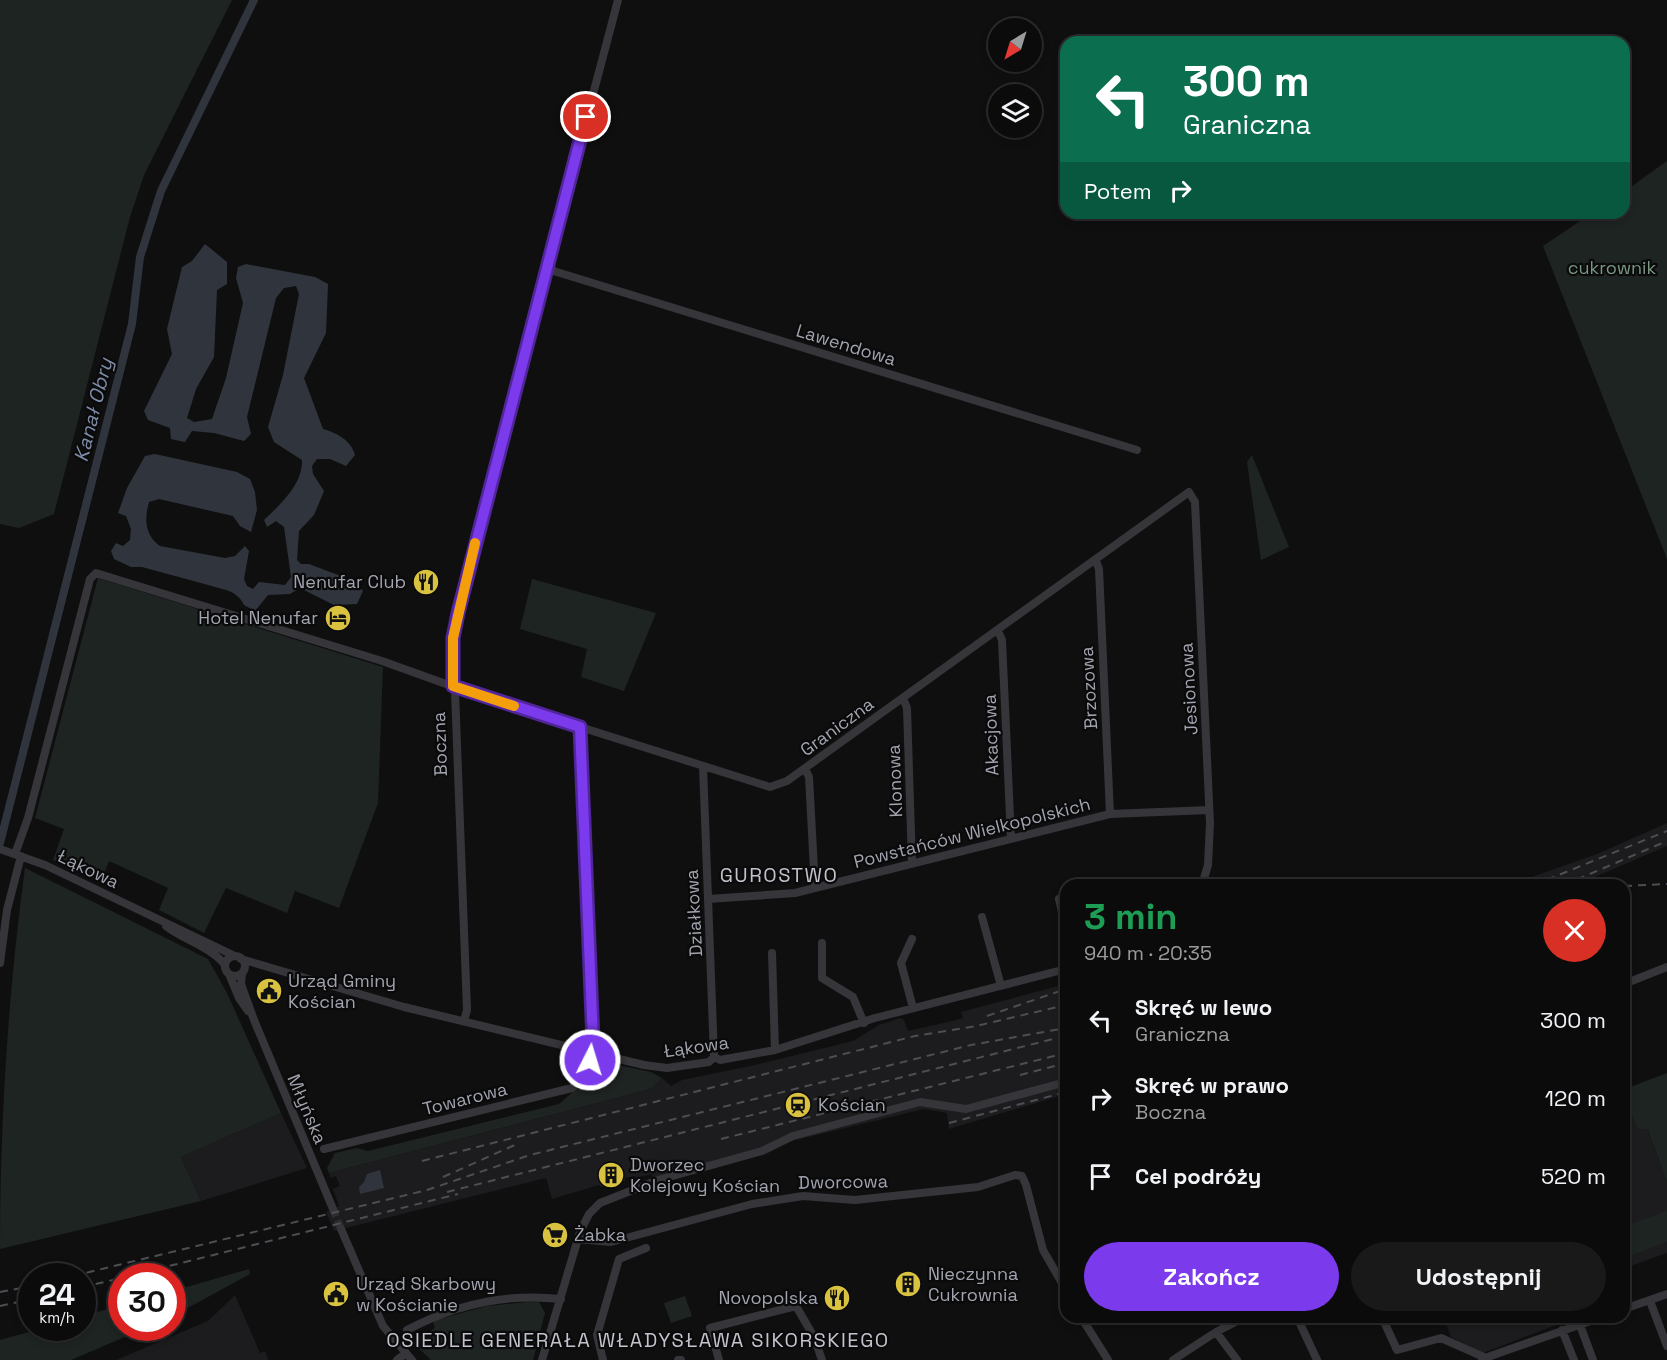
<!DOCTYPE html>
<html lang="pl">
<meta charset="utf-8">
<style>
:root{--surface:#0b0b0c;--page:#19191a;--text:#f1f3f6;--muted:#9a9b9d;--line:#2b2b2d;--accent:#7c3aed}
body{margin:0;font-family:"Space Grotesk",sans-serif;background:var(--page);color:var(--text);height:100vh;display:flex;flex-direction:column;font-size:22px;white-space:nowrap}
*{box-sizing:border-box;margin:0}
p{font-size:20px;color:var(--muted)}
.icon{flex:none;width:33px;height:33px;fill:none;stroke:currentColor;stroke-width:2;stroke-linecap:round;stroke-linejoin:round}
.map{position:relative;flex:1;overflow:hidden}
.side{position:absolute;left:1060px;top:879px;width:570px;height:444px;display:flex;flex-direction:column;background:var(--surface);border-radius:18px;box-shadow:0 3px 9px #0003,0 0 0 2px var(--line)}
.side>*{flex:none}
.banner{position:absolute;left:1060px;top:36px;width:570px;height:183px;border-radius:18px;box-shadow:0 3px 9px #0003,0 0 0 2px var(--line);background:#0b6e4f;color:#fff;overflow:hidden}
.needle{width:39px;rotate:218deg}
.buttons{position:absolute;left:988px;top:18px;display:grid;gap:12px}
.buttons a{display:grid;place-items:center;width:54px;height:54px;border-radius:50%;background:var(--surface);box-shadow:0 3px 9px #0003,0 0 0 2px var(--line);font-size:30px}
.speed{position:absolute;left:18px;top:1263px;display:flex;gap:12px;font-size:30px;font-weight:700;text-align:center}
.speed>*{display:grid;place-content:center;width:78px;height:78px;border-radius:50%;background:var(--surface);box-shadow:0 3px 9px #0003,0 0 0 2px var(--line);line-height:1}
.speed small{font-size:15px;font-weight:400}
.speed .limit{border:9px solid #d22;background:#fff;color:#111}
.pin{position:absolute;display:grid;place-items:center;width:51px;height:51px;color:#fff;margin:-26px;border:3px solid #fff;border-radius:50%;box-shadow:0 2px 6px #0007}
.me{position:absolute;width:66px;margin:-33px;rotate:5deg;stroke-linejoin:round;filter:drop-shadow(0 0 4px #0008)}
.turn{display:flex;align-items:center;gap:21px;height:126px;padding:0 24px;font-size:27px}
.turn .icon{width:78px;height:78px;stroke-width:2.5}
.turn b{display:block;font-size:42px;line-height:51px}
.then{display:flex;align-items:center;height:57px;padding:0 24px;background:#0003;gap:12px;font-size:22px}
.round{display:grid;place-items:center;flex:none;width:63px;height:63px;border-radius:32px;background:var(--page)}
.overview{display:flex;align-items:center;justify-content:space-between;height:102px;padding:0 24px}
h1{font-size:36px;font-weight:800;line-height:45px;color:#1e9e55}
.action{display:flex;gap:12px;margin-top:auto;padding:12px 24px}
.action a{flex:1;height:69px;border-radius:36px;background:var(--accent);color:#fff;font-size:24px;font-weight:800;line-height:69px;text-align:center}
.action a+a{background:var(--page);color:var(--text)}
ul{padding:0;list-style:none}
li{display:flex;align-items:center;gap:18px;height:78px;padding:0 24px}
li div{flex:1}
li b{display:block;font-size:22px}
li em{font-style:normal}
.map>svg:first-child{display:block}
.built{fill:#1c1b1d}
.green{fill:#1e2421}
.water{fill:#30353d}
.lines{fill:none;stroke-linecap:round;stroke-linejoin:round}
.canal{stroke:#30353d;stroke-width:8}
.minor-tunnel{stroke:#2c2d30;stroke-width:8;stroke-dasharray:8 4;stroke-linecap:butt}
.minor{stroke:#36363a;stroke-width:8}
.rail{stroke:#4d4e53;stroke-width:2;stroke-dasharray:8 6;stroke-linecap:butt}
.route-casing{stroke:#51269a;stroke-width:15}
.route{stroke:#7c3aed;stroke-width:10}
.slow{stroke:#f59e0b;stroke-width:10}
.labels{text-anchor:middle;stroke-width:4.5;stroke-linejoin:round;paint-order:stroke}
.park-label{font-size:18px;fill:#7b9883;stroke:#0a0a0b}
.street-label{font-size:18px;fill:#a2a4af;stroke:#0a0a0b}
.poi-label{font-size:18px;fill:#a2a4af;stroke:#0a0a0b;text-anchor:start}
.water-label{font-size:20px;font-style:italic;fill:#7d8ba7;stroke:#0a0a0b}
.neighbourhood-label{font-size:20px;letter-spacing:1.5px;fill:#c2c3cc;stroke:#0a0a0b}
</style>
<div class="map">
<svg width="1667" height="1360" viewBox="0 0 1667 1360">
<rect width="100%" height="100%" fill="#0f0f10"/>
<!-- built -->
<path class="built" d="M1667,823v23l-77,33 2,6h-83l88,-31z
M1066,984v110l-117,35 -2,-16 -23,-4 -132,32 -26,13 -111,31 -3,-11 -16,4 -1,-2 -10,2v3l-24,6 -2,-2 -47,14 -6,-21 -212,53 -8,-19 13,-6 -6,-17 7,-3 -4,-10 -5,2 -2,-5 322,-84 11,-11 9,8 11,-6 73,-15 98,-24 26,-16 21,-7 4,2 4,11 44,-10 11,-3 -2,-6z
M1624,1094l13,35 11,1 19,52v71l-42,15z
M281,1113l26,55 -106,33 -20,-44z
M235,1295l25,58 5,-2 3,9h-152l92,-39z
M1444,1317h118l2,5 -81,31 -32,-16z"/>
<!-- green -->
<path class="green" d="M0,0h232l-88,175 -14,42 -76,297 -35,14 -19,-4z
M1667,161v398l-124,-313 49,-33h32l1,-22z
M1252,455l37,92 -28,13 -14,-98z
M98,578l285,89 -5,136 -39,105 -44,-17 -8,22 -61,-25 -22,45 -45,-23 9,-22 -59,-27 -8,21 -48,-22 11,-31 -29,-11z
M532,579l124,34 -32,78 -43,-14 6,-28 -67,-20z
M25,868l183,91 19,34 54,120 -100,44 20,44 -201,48c0,-127 8,-255 25,-381z
M594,1060l57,12 11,6 -11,11 -322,84 -2,-5 8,-15 22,-5 11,3 191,-47 30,-26z
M1667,1073v109l-19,-52 -11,-1 -13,-35 1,-5z
M1667,1211v31l-42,16v-32z
M249,1269l1,5 -77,42v-25z
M685,1296l7,20 -21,7 -7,-20z
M527,1302h12l6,11 -12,47h-102l-20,-19 24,-13 -2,-7 54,-15z
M121,1305l1,23h24l-75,32h-71v-20l43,-12h39l1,-12z"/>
<!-- water -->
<path class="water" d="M205,244l22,18v22l-10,6 -3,67 -18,32 -9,29 7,4 18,-3 14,-41 17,-75 -7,-25 2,-11 8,-3 69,13 13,7 -2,49 -22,45 19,51c14,4 28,11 32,26l-9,11 -16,-7h-13l-5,7 1,8 11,17 -10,24 -15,16 -2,29 4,4h8l45,17 9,10 -6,13 -23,1 -34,-17 -10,6 -22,1 -13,16 -11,-6c-3,-7 -10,-13 -18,-15 -27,-8 -56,-15 -84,-23h-11l-17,-8 -3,-8 5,-8 7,3 7,-6 1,-11 -5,-13 -8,-3 9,-25 18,-32 10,-2 82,18 13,7 5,13 2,18 -6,22 -11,-6 -7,-10 -74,-17 -10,3c-5,17 -4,34 11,44l65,12 10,-2 10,-10 4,5 -5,28 3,7 6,3 6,-7 26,3 6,-8 -7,-50 -8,-6 -9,6 -3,-7c16,-15 39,-36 38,-60l-28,-18 -6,-15 15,-52 16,-81 -3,-8 -12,2 -8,10 -29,119 4,17 -7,7 -30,-8 -22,-2 -7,11 -14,-3 -1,-11 -22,-8 -4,-9 28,-57 -5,-25 15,-62 10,-6z
M380,1170l4,18 -24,6 -1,-7 5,-5 3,-8z"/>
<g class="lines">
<!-- canal -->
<path class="canal" d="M0,843l132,-519 8,-67 21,-66 93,-191"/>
<!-- minor-tunnel -->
<path class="minor-tunnel" d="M333,1209l8,20"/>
<!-- minor -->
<path class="minor" d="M547,269l590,181
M1096,561l3,8 11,245
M998,631l4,9 9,199
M903,698l4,10 5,156
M703,766l11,291
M805,769l4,8 6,111
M0,849l45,16 190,91
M15,854l13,-36 62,-239 6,-6 286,88 78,28 310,98 17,-6 402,-289 6,10 15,321 -2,42 -6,20
M1139,883v2
M708,899l87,-6 315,-79 99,-4
M1059,899l7,29
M982,917l19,69
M166,926c18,14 45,21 59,39
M912,939l-11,24 12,45
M822,943v35l31,19 11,26
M772,953l3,97
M225 966a10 10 0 1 1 20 0a10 10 0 1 1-20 0Z
M241,959l163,48 240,58 23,3 42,-6 5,-5 6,3 55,-10 100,-32 191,-49
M0,963l7,-53 14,-54
M229,974l10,24 9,13
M242,974l-1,10 13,36 79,189
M1624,984l43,-17
M464,1021l3,-11 -14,-372 45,-185 120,-453
M324,1149l248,-61 13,-12 8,-35 -13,-314
M341,1229l42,97 29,34
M578,1239l33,3 141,-38 51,-8 52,4 123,-13 37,-12 7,1 4,9 17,65 23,40
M1650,1301l17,45
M1624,1309l43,-15
M1081,1317l27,43
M1297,1317l20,43
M1382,1317l15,33 44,-12 45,20
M1577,1317l16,43
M407,1330c47,-25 100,-37 154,-31
M1562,1330l12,30
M1216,1332l21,28
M1482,1359l120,-42
M397,1360l8,-6
M542,1360l38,-128 9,-18 11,-11 58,-23 104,-29 31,-15 127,-34 46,7 100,-27
M603,1360l-6,-25 22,-76 27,-11
M678,1360h3
M719,1360l-9,-32 86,-22 18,31 8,23
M1173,1360l43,-28 29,-15"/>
<!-- rail -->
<path class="rail" d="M1534,885l133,-54
M1564,885l103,-44
M1624,886l43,-2
M987,1016l79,-27
M1020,1075l46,-12
M949,1123l117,-31
M721,1139l345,-86
M422,1161l493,-125 61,-10 90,-21
M443,1177l74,-33
M447,1192l610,-154
M73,1276l354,-86 103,-35 337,-84 104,-26 95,-17
M129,1276l329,-82
M82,1287l40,-9
M0,1292l32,-6
M0,1306l32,-7"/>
</g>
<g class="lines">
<defs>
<path id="route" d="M586,117l-128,496 -5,25v48l127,41 13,314 -3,19"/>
</defs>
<!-- route casing -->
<use href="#route" class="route-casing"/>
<!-- route -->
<use href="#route" class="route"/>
<!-- slow -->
<path class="slow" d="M475,543l-22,95v48l61,20"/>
</g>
<!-- icons -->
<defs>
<symbol id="restaurant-disc" viewBox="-11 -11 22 22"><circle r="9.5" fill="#d8c23f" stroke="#0a0a0b"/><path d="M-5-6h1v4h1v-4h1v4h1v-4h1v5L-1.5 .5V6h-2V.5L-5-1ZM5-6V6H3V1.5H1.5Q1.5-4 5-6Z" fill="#111"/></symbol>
<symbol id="hotel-disc" viewBox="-11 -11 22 22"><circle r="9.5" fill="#d8c23f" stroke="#0a0a0b"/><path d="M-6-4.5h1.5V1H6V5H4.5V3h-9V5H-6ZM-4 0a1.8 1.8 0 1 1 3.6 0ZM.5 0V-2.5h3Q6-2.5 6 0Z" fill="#111"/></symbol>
<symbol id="civic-disc" viewBox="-11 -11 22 22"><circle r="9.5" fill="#d8c23f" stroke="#0a0a0b"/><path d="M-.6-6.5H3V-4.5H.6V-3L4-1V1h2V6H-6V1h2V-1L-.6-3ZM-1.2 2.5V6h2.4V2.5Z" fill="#111"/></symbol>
<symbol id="station-disc" viewBox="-11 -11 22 22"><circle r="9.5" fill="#d8c23f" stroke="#0a0a0b"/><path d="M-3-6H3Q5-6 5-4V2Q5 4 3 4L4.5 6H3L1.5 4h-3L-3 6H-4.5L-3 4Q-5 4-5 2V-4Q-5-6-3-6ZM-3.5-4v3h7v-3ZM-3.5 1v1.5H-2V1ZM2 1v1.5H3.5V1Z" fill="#111"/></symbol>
<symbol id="building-disc" viewBox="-11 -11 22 22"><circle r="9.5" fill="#d8c23f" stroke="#0a0a0b"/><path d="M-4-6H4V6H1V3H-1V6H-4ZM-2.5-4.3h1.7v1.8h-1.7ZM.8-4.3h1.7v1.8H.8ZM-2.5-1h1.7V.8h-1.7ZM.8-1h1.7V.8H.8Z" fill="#111"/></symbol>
<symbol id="supermarket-disc" viewBox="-11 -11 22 22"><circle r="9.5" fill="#d8c23f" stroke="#0a0a0b"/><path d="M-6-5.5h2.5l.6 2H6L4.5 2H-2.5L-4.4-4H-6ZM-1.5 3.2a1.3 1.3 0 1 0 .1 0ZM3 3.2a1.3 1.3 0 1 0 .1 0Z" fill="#111"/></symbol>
</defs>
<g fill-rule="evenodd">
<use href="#restaurant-disc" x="411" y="567" width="30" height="30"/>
<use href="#hotel-disc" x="323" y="603" width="30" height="30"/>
<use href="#civic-disc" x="254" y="976" width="30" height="30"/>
<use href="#station-disc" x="783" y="1090" width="30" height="30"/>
<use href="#building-disc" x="596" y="1160" width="30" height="30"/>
<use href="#supermarket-disc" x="540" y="1220" width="30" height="30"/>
<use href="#building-disc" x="893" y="1269" width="30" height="30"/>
<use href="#civic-disc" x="321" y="1279" width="30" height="30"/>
<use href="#restaurant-disc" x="822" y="1283" width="30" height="30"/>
</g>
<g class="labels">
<!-- park labels -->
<g class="park-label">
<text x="1612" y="274">cukrownik</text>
</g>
<!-- street labels -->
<g class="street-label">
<text transform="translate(846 345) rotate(17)" y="6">Lawendowa</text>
<text transform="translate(1089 688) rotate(-93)" y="6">Brzozowa</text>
<text transform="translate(1189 689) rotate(-93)" y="6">Jesionowa</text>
<text transform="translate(837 727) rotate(-36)" y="6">Graniczna</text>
<text transform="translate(991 735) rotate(-92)" y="6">Akacjowa</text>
<text transform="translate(440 744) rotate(-92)" y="6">Boczna</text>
<text transform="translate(895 781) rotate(-92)" y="6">Klonowa</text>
<text transform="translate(972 833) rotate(-14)" y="6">Powstańców Wielkopolskich</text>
<text transform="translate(88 869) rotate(26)" y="6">Łąkowa</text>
<text transform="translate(694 913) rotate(-93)" y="6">Działkowa</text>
<text transform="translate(696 1047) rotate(-8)" y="6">Łąkowa</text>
<text transform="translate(465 1099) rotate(-14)" y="6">Towarowa</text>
<text transform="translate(307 1109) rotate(67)" y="6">Młyńska</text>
<text transform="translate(843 1182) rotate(-1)" y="6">Dworcowa</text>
</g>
<!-- poi labels -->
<g class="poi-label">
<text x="406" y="588" text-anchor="end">Nenufar Club</text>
<text x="318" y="624" text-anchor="end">Hotel Nenufar</text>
<text x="288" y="987">Urząd Gminy<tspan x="288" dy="21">Kościan</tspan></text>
<text x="818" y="1111">Kościan</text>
<text x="630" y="1171">Dworzec<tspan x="630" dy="21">Kolejowy Kościan</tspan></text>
<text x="574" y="1241">Żabka</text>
<text x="928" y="1280">Nieczynna<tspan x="928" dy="21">Cukrownia</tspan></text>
<text x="356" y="1290">Urząd Skarbowy<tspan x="356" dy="21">w Kościanie</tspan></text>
<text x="818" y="1304" text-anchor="end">Novopolska</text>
</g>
<!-- water labels -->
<g class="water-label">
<text transform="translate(93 410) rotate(-76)" y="7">Kanał Obry</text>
</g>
<!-- neighbourhood labels -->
<g class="neighbourhood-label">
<text x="779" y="882">GUROSTWO</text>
<text x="638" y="1347">OSIEDLE GENERAŁA WŁADYSŁAWA SIKORSKIEGO</text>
</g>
</g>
</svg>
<div class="buttons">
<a><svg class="needle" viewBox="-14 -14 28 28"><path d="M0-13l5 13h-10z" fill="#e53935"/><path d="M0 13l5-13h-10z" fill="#9a9b9d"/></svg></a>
<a><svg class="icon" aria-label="layers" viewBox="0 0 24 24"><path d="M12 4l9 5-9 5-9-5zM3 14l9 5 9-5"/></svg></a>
</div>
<div class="speed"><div>24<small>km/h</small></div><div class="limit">30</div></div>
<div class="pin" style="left:586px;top:117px;background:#d93025"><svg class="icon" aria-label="arrive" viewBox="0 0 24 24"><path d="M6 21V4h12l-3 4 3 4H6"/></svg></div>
<svg class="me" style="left:590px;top:1060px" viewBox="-20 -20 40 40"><circle r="17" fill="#7c3aed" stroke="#fff" stroke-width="3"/><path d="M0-11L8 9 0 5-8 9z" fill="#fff"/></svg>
<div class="banner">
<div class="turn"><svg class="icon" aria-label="left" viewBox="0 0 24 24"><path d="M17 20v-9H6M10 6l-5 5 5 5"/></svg><div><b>300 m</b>Graniczna</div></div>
<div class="then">Potem<svg class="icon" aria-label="right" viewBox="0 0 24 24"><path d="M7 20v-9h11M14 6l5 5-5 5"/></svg></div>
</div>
<section class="side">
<div class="overview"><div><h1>3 min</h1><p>940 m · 20:35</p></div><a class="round" style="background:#d93025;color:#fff"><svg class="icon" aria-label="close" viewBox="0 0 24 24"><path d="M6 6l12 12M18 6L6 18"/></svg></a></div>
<ul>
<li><svg class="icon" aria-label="left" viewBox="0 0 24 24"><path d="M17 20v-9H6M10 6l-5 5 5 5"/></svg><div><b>Skręć w lewo</b><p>Graniczna</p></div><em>300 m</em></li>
<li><svg class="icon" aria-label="right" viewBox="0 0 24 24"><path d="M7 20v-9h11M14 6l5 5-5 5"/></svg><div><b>Skręć w prawo</b><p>Boczna</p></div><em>120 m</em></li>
<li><svg class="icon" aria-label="arrive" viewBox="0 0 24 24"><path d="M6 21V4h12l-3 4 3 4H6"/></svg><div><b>Cel podróży</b></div><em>520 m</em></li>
</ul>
<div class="action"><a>Zakończ</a><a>Udostępnij</a></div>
</section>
</div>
